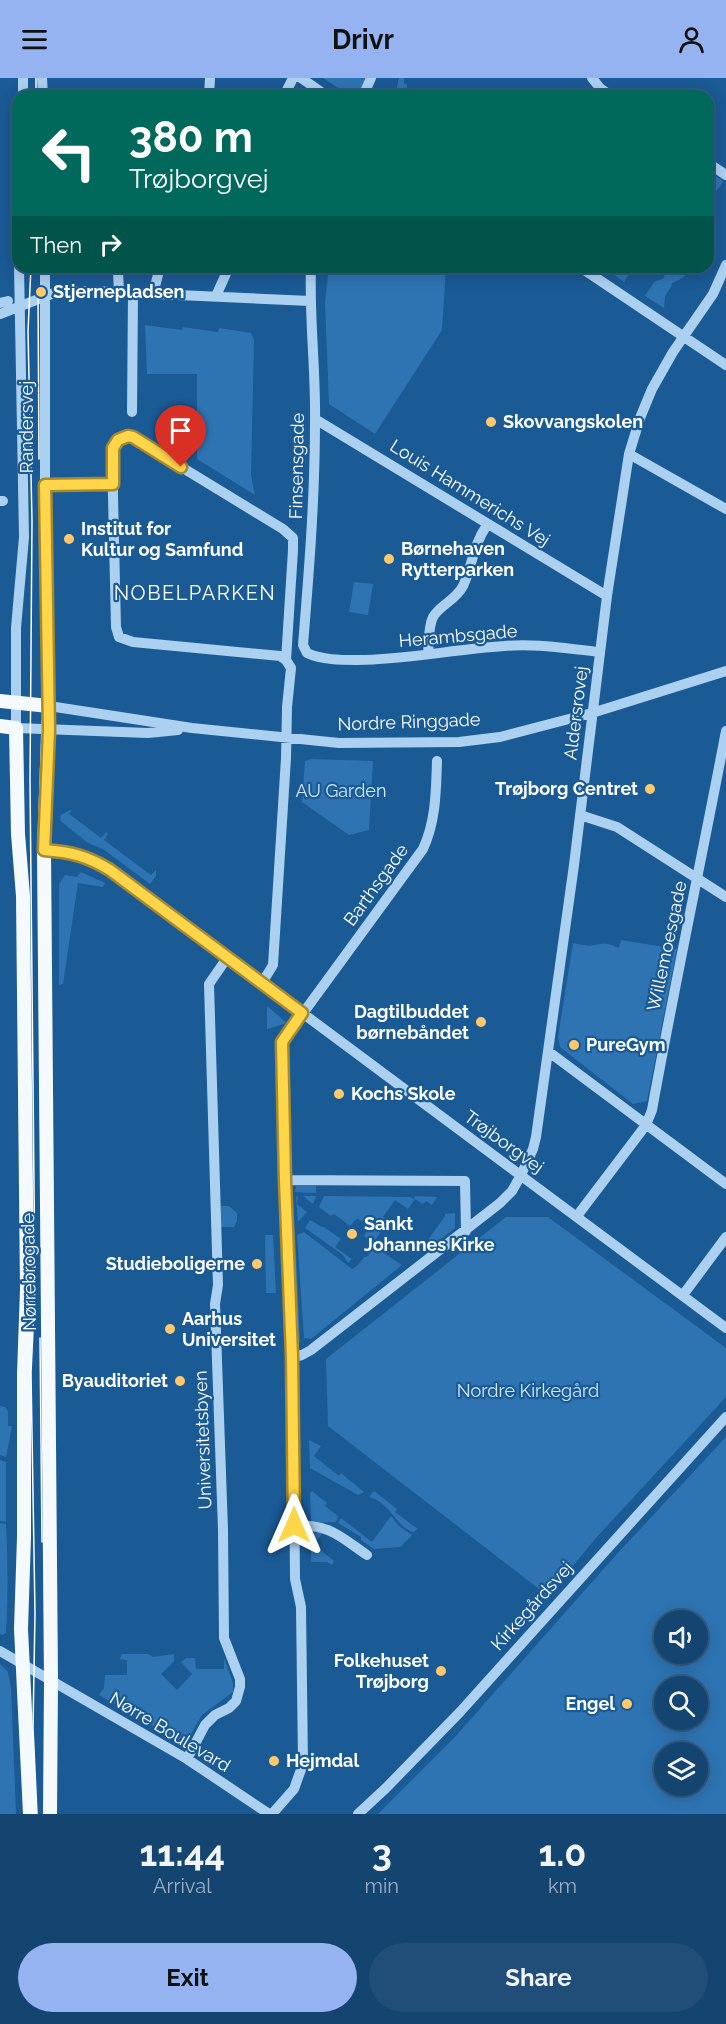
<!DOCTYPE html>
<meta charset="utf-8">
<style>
:root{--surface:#144470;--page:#214e78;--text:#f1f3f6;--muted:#9db0c3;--line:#335c83;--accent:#95b2f1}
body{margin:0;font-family:Raleway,sans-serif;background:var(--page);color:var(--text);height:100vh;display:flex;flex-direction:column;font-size:22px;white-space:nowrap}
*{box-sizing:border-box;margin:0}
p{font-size:20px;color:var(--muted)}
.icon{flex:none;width:33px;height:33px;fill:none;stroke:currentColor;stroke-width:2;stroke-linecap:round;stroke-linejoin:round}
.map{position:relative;height:1736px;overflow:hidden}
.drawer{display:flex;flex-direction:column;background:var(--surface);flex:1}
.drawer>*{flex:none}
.guide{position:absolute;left:12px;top:12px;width:702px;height:183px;border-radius:18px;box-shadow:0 3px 15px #0003,0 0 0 2px var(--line);background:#00695c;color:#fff;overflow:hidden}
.buttons{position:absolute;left:654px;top:1532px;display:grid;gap:12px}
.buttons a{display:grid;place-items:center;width:54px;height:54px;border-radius:50%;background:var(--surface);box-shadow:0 3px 15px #0003,0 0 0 2px var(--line);font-size:30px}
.pin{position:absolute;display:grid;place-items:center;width:51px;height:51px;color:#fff;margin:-62px -26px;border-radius:50% 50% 50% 0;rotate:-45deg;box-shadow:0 0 6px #0007}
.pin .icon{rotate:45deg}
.me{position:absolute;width:66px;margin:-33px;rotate:0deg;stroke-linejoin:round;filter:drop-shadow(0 0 4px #0008)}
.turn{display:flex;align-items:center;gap:21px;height:126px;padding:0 18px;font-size:27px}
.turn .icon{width:78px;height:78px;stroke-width:2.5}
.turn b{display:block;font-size:42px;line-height:51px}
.then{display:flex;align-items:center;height:57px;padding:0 18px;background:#0003;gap:12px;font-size:22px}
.eta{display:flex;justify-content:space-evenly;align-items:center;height:102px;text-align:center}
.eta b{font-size:36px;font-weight:700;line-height:42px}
.button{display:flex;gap:12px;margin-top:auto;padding:12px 18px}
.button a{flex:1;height:69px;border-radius:36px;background:var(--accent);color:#111;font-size:24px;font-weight:700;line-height:69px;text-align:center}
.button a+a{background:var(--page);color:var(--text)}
header{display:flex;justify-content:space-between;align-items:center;height:78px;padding:0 18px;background:var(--accent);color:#111;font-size:27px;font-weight:700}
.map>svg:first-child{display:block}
.green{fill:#2e74b3;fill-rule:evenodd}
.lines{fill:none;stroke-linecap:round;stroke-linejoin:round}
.minor{stroke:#acd0f0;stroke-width:10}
.major{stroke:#f5faff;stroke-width:14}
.tram{stroke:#fff;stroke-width:1.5}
.route-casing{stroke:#a68a30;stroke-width:15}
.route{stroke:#ffd54a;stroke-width:10}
.poi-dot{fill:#ffc86b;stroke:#1a5a95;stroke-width:2}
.labels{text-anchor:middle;stroke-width:4.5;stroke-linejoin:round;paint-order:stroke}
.poi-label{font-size:18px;font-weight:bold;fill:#fff;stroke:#1a5a95;text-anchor:start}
.street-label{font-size:18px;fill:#fff;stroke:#1a5a95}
.park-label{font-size:18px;fill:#d3e8fb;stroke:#1a5a95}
.neighbourhood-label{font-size:20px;letter-spacing:1.5px;fill:#fff;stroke:#1a5a95}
</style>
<header><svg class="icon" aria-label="menu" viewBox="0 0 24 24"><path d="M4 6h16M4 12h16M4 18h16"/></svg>Drivr<svg class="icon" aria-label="person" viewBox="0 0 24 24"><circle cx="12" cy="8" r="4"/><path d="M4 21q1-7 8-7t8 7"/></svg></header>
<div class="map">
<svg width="726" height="1736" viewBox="0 0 726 1736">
<rect width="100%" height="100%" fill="#1a5a95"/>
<!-- green -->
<path class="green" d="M323,0h42l-3,11 -16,4z
M399,0h5v6h3l-1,12h-11z
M708,93l15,10c-4,9 -14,15 -14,25 0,8 2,12 -1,20z
M329,189h117l-4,63 -67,104 -46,-30 -4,-102z
M607,189h26l-9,15 -18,-13z
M662,189h27l-5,10 -13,7 1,1 -7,11 -1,12 -19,-12 10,-15 8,-2 3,-7 -5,-3z
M145,247l37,5 1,-3 35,5 1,-4 32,5 3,7 -3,135 4,20 -58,-36v-85h-50z
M354,504l19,2 -5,31 -19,-3z
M310,681l63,2 -4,69 -20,5 -47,-33 3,-41z
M72,731l-3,5 32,24 5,-6 2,2 -4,6 47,35 5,-5v6l-6,8 -47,-35 -15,-6 -25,-20 -3,-3 1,-5z
M81,794l24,11 -2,4 -25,-4 -15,101 -4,1v-101l6,-9 12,2z
M621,862l56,9 -30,152 -14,3 -73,-57 -2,-10 15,-94c6,1 15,4 21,2 11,-2 14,-2 25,3z
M267,928l19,16 -2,2 -17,5z
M315,1108h1v7l-21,-1 1,-6z
M297,1118h19l-3,8 -10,-8h-5l-1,8 10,8 -9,10 -2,-25z
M324,1118l86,1 4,2 1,-3 22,1 -5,8 -6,-4 -3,3 -8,-5 -7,10 -13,-9 -12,17 13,10 -11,-1 -12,17 6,7 23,15 -91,74 -7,-1 -7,-103 7,-3 48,37 6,-4 6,-8 4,-1 7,-10 -11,-10 6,-9 -13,-9 -7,8 -16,-12 -3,2 -12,-9z
M221,1128h8l8,7v8l-3,6h-13z
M455,1135v15l-28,22 -4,-3 22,-31v-2z
M506,1139h42l178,131v49l-130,141 -48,58 -220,-170 -2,-67z
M310,1142l12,7h2l17,12 -6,8 17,12 -4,4 -5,-8 -38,-27z
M295,1154l5,110 -1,1 -2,-4 -5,-106z
M265,1157h8l3,58h-10z
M0,1328l5,1 3,4v15h4l-6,31 -6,-2z
M726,1359v377h-348l76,-76 162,-183zM664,1542h34v33h-34zM664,1608h34v33h-34zM664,1674h34v33h-7v17l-1,-17h-26z
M309,1362l12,6 -7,10 25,20 2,-3 23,19 -6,3 -48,-27z
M0,1382l6,2v60l-6,-1z
M312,1413l15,12 -2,3 13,10 -2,6 -22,1 -3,-2 -1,-28z
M374,1413l23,18 -2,3 23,17 -5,3c-19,-7 -23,-30 -44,-35z
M391,1438l9,11 12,8 -12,12 -26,2 -13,-9v-3l-23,-14 3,-5 31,24z
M0,1445l6,1c2,36 2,72 0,109l-4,2 -2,-2z
M323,1454l-9,13 20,16 -2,4 -5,-3h-16v-29z
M122,1576h26l5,3 21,-3v7l-13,13 16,16 15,-16 -11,-12 5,-4h9l1,11h28v-11l9,25v9l-31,23 -14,24 -7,3 -82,-47 5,-7 1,-13h22v-15l-7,-1z
M0,1586l8,8 3,16 5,126h-16z"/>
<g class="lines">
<!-- minor -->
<path class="minor" d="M23,0v18
M42,0l1,18
M301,0l26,18
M592,0l8,10 11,8
M209,18l1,-18
M284,18l9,-18
M363,18l8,-18
M708,85l18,12
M19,189l5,270 -8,91v100l132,5 30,-3
M45,189v218l4,221 143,22 147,15 120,-1 41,-5 92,-24 134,-42
M112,189l6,5 1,20
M311,189c-2,52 5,103 4,155 0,75 -6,149 -12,223l4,8c15,7 34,7 50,7 49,0 98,-11 147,-14 32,-3 64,3 96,6
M580,189l146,98
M153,216l7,-27
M216,218l13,-29
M0,225l8,-2
M0,236l54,-21 36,-2 220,10
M132,334l1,-119
M315,341l292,177
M629,376l97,55
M45,407l68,-1
M0,423h3
M428,576c1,-11 0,-27 5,-37 7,-12 23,-17 30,-31 10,-21 9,-39 24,-61
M580,737l37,12 109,70
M44,772c27,2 43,6 66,20l616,458
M262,905l11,-18 13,-207 1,-51 4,-39 -5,-8 -6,-4 -147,-14 -14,-5 -3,-10 -4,-175 6,-12 10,-4 9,4 146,89 10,9v12l-7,110
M549,974l177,132
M285,1102l180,1 1,50
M577,1138l69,-91 6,-15c23,-127 50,-253 74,-379
M683,1217l43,-58
M293,1279l9,-2 9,-5 189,-147 12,-12 9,-16 12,-26 3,-12 38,-272 33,-269 22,-142 11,-36 12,-29 21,-37 40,-58 13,-29
M294,1447c37,0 44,10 73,30
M0,1573l187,108 82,55
M187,1681l18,-34 10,-10 14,-7 7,-7 4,-14v-8l-16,-41 -1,-108 -8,-226 3,-19 -9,-301 18,-26
M272,1736l22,-25 9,-25 -2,-157 -6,-28 -2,-222 -8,-177 -3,-138 141,-193c13,-28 13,-58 14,-88
M358,1736l28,-26 74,-76 266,-295"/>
<!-- major -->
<path class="major" d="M0,623l49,5 -5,144 7,831 -1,133
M0,648l16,2 2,106 5,62 4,393 -3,85v163l-3,92 9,185"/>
<!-- tram -->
<path class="tram" d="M36,0v18
M31,189l-3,64 4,190 -2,260 5,505 -4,87 4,240 -2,115 4,86
M38,213l1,168
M40,1260l2,204"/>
</g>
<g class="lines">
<defs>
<path id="route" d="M181,389l-48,-30 -5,-1 -10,4 -5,8v36l-68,1 4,245 -5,120c27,2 43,6 66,20l192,143 -20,29 3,138 7,177 2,168"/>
</defs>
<!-- route casing -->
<use href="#route" class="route-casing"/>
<!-- route -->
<use href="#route" class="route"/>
</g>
<!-- markers -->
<g class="poi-dot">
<circle cx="41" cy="214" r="6"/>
<circle cx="491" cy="344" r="6"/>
<circle cx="69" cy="461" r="6"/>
<circle cx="389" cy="481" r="6"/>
<circle cx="650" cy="711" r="6"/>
<circle cx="481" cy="944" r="6"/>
<circle cx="574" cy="967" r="6"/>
<circle cx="339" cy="1016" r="6"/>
<circle cx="352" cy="1156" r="6"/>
<circle cx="257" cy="1186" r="6"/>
<circle cx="170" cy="1251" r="6"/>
<circle cx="180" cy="1303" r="6"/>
<circle cx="441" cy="1593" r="6"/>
<circle cx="627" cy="1626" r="6"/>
<circle cx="274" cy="1683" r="6"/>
</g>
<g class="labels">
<!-- poi labels -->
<g class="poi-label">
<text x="53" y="220">Stjernepladsen</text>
<text x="503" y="350">Skovvangskolen</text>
<text x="81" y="457">Institut for<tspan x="81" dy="21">Kultur og Samfund</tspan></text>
<text x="401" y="477">Børnehaven<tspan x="401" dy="21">Rytterparken</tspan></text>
<text x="638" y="717" text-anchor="end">Trøjborg Centret</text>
<text x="469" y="940" text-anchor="end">Dagtilbuddet<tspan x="469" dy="21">børnebåndet</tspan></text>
<text x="586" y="973">PureGym</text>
<text x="351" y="1022">Kochs Skole</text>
<text x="364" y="1152">Sankt<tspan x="364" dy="21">Johannes Kirke</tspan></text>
<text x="245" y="1192" text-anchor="end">Studieboligerne</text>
<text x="182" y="1247">Aarhus<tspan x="182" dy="21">Universitet</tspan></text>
<text x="168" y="1309" text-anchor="end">Byauditoriet</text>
<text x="429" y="1589" text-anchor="end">Folkehuset<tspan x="429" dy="21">Trøjborg</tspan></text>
<text x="615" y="1632" text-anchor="end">Engel</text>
<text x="286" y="1689">Hejmdal</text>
</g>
<!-- street labels -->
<g class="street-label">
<text transform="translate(27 349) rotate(-90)" y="6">Randersvej</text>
<text transform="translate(297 388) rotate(-89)" y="6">Finsensgade</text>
<text transform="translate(470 415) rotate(32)" y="6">Louis Hammerichs Vej</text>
<text transform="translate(458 558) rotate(-5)" y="6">Herambsgade</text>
<text transform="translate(576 635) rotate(-83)" y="6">Aldersrovej</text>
<text transform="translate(409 644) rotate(-2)" y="6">Nordre Ringgade</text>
<text transform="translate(376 807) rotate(-54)" y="6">Barthsgade</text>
<text transform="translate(667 868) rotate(-78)" y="6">Willemoesgade</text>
<text transform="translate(504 1064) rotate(36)" y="6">Trøjborgvej</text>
<text transform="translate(29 1194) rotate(-91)" y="6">Nørrebrogade</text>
<text transform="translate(203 1362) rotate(-92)" y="6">Universitetsbyen</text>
<text transform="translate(532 1528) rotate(-48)" y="6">Kirkegårdsvej</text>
<text transform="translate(170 1654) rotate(31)" y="6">Nørre Boulevard</text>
</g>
<!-- park labels -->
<g class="park-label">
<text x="341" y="719">AU Garden</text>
<text x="528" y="1319">Nordre Kirkegård</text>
</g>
<!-- neighbourhood labels -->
<g class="neighbourhood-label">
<text x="195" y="522">NOBELPARKEN</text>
</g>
</g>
</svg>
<div class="buttons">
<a><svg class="icon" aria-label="sound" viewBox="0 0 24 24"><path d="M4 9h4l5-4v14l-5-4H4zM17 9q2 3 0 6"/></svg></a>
<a><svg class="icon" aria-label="search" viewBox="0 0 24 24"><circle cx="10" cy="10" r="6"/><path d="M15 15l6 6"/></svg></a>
<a><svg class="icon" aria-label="layers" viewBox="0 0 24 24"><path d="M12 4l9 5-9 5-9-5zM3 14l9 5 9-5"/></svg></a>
</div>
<div class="pin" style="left:181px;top:389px;background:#d93025"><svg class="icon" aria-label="arrive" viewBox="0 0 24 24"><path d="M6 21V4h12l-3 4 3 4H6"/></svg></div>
<svg class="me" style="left:294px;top:1447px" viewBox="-20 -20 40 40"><path d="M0-17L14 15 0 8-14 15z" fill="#ffd54a" stroke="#fff" stroke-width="4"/></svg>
<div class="guide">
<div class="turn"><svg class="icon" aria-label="left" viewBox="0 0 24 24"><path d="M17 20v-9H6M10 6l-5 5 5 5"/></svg><div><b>380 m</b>Trøjborgvej</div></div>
<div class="then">Then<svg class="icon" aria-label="right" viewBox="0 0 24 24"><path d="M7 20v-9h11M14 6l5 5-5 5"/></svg></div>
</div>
</div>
<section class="drawer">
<div class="eta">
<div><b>11:44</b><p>Arrival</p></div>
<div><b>3</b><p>min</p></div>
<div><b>1.0</b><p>km</p></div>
</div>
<div class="button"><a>Exit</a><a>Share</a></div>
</section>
